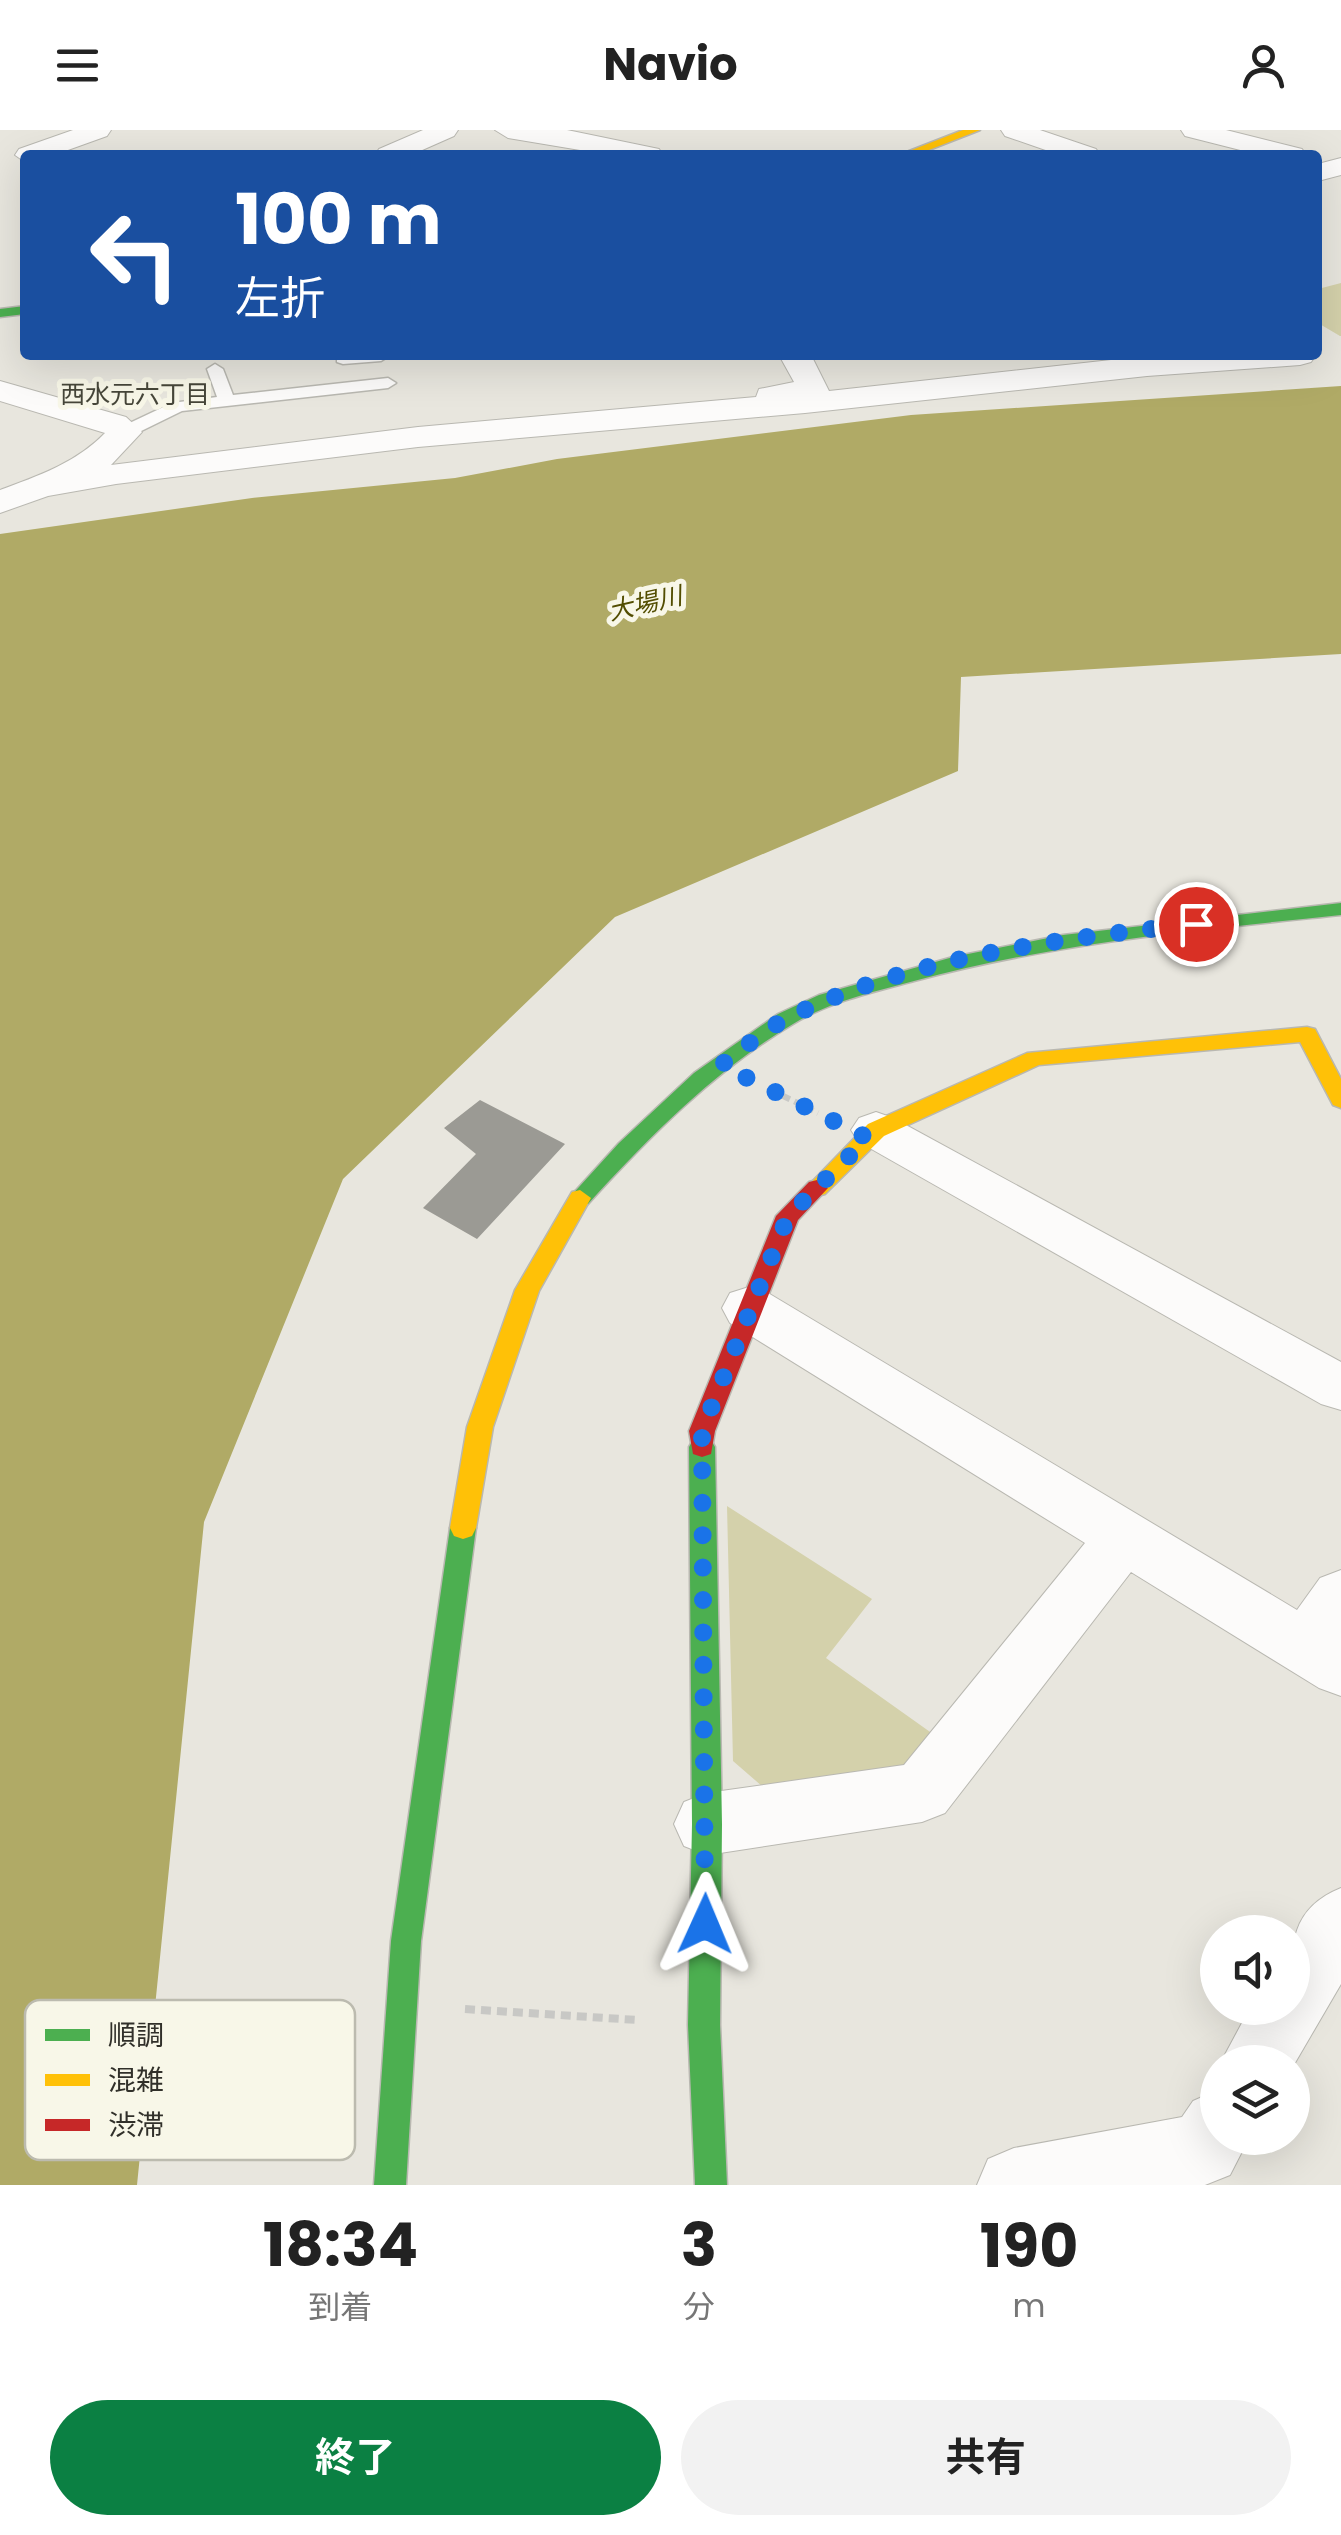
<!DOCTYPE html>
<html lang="ja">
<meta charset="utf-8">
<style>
:root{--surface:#fff;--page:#f2f2f2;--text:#222;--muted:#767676;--accent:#0b8043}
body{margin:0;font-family:Poppins,"Noto Sans JP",sans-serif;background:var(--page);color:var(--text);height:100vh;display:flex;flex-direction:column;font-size:38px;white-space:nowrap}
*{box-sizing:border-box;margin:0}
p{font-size:32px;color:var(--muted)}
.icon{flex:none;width:55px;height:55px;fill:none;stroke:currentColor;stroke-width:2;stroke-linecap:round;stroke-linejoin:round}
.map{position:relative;height:2055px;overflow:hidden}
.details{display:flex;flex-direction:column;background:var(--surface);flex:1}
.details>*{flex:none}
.banner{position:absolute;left:20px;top:20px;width:1302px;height:210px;border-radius:10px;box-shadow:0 10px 40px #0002;background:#1a4fa0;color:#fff;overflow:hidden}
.fabs{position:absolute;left:1200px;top:1785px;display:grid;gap:20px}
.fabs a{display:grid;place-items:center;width:110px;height:110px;border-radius:50%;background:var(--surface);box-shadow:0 10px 40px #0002;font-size:50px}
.pin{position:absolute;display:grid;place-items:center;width:85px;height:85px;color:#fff;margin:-42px;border:5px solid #fff;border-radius:50%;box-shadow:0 2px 10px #0007}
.me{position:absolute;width:110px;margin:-55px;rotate:1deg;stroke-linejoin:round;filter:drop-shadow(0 0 8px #0008)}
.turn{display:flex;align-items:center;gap:35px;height:210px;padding:0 50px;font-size:45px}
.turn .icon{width:130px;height:130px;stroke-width:2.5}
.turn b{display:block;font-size:70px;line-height:85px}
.eta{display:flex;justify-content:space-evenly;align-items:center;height:170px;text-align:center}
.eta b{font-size:60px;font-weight:700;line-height:70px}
.primary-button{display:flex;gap:20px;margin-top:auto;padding:20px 50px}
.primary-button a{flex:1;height:115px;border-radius:60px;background:var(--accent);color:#fff;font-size:40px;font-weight:700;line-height:115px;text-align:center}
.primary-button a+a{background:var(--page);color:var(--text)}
header{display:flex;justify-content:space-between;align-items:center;height:130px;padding:0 50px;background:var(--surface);font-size:45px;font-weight:700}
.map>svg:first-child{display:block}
.green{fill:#d4d1ab}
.water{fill:#b0aa66}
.building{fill:#9b9a94}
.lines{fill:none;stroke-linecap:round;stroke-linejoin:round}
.lane-casing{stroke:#b9b8b1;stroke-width:3}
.street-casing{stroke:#b9b8b1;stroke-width:2}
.fast-casing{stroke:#b9b8b1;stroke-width:3}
.slow-casing{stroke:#b9b8b1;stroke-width:3}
.jam-casing{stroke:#b9b8b1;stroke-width:3}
.path-far1{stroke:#c8c8c5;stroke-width:6;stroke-dasharray:8 5;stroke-linecap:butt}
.path{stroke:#c8c8c5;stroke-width:8;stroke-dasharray:10 6;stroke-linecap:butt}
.lane{fill:#fcfbfa;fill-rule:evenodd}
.street{fill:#fcfbfa;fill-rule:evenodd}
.fast{fill:#4caf50;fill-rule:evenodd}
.slow{fill:#ffc107;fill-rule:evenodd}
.jam{fill:#c62828;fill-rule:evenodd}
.route{stroke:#1a73e8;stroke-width:18;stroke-dasharray:0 32.4}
.labels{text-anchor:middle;stroke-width:10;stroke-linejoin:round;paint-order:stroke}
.far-neighbourhood-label{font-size:25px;fill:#464639;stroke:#f8f7e8}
.far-water-label{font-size:25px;font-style:italic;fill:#524d01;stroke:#f8f7e8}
.key{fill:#f8f7e8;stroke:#bcbbaf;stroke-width:2.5}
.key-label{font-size:28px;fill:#31302a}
</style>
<header><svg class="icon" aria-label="menu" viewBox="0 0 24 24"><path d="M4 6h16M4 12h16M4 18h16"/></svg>Navio<svg class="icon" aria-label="person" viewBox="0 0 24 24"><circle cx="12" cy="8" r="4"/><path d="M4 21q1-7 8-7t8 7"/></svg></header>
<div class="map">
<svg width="1341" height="2055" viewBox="0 0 1341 2055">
<rect width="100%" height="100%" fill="#e8e6de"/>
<!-- green -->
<path class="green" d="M1341,153v53h-1l-22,-13v-34z
M727,1376l145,93 -46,59 114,81 -22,29 -155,19 -30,-26z"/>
<!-- water -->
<path class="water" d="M1341,256v268l-380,23 -3,94 -343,146 -272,262 -139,343 -67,663h-137v-1651l252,-36 203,-20 102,-19 354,-44z"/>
<!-- building -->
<path class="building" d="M480,970l85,44 -88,95 -54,-31 53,-54 -32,-26z"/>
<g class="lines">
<defs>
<path id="lane" d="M337,226l51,-1 1,1 -8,5 -38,3 -6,-2z
M215,234l8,5 10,26 155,-17 8,5 -8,5 -206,23 -51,25h-12v-8l53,-25 45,-6 -10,-28z"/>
<path id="street" d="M73,0h38l-4,6 -53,19h-29v7l-10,-7 4,-6z
M423,0h35l-4,6 -43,19h-36l4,-6z
M495,0h72l92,19 4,6h-53l-102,-17z
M1001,0h39l56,19 4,6h-40l-55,-19z
M1181,0h45l76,19 4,6h-46l-75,-19z
M1341,28v17l-23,6v-17z
M779,225h32l18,36 318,-35 169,-1 -5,7 -11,3 -153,11 -342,37 -387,34 -302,37 -68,12 -48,17v-23c38,-14 76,-27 105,-57l-105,-32v-20l126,36 16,15 -31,33 307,-38 338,-30 3,-8 35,-7z
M876,982l17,6 448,244v48l-20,-6 -462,-262 -8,-12 8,-12z
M749,1157l19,6 529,317 23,-32 21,-8v126l-22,-8 -188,-116 -186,241 -23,9 -215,33 -23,-9 -10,-22 10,-22 23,-9 197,-28 181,-222 -355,-220 -8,-15 8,-15z
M1341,1758v96l-49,84v-6h-71l29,-54h42c0,-53 -8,-97 49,-120z
M1218,1960v48h31l-19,37 -25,10h-228l11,-26 26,-11 168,-31 11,-16z"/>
<path id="fast" d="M25,176v8l-25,3v-8z
M1341,773v12c-144,15 -287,28 -427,66 -41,11 -85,21 -121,43 -79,47 -144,113 -205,180h-16l-3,-6 50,-55 75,-70 84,-59 41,-19 134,-38 110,-22z
M702,1307l9,3 4,7 7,377 -2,201 7,160h-32l-7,-160 4,-201 -3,-377 4,-7z
M463,1387l9,3 4,8 -55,413 -15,244h-32l17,-244 59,-413 4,-8z"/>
<path id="slow" d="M963,0h17l-64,25h-17z
M1307,897l8,2 26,50v29l-8,-3 -33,-63 -261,23 -155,71 -59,58 -8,2 -11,-8 62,-64 159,-71z
M580,1060l11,8 -52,93 -46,136 -17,101 -4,8 -9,3 -9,-3 -4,-8 17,-101 48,-137 57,-98z"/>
<path id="jam" d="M817,1050l11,8 -30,32 -83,211 -4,23 -9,3 -9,-3 -4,-23 87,-215 33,-34z"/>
</defs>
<!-- lane casing -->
<use href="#lane" class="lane-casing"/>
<!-- street casing -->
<use href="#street" class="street-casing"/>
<!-- fast casing -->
<use href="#fast" class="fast-casing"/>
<!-- slow casing -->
<use href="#slow" class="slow-casing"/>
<!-- jam casing -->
<use href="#jam" class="jam-casing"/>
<!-- path-far1 -->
<path class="path-far1" d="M771,960l47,23"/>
<!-- path -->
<path class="path" d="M465,1879l172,11"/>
<!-- lane -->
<use href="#lane" class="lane"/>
<!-- street -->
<use href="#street" class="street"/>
<!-- fast -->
<use href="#fast" class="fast"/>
<!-- slow -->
<use href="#slow" class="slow"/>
<!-- jam -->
<use href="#jam" class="jam"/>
</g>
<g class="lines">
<!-- route -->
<path class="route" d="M705,1794l-3,-493 86,-215 80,-78 -147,-73c22,-16 44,-36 69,-48 119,-60 275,-79 406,-93"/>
</g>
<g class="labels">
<!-- far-neighbourhood labels -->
<g class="far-neighbourhood-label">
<text x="135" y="273">西水元六丁目</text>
</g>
<!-- far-water labels -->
<g class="far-water-label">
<text transform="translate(645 473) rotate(-13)" y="9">大場川</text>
</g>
</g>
<!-- legend -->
<rect x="25" y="1870" width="330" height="160" rx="15" class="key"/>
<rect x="45" y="1899" width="45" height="12" fill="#4caf50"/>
<rect x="45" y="1944" width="45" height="12" fill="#ffc107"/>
<rect x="45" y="1989" width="45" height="12" fill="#c62828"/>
<g class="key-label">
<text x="108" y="1915">順調</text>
<text x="108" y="1960">混雑</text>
<text x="108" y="2005">渋滞</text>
</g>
</svg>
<div class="fabs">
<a><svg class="icon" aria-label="sound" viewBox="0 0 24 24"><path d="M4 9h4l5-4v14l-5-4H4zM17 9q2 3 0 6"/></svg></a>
<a><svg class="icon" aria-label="layers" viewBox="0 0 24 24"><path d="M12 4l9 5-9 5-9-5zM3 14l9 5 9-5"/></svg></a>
</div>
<div class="pin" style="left:1196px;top:794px;background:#d93025"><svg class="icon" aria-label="arrive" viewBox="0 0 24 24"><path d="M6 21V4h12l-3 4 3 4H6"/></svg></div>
<svg class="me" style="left:705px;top:1794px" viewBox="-20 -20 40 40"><path d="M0-17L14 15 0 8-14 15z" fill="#1a73e8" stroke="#fff" stroke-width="4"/></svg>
<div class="banner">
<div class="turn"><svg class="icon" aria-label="left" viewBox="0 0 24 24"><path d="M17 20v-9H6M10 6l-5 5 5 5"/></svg><div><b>100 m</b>左折</div></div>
</div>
</div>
<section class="details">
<div class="eta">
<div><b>18:34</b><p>到着</p></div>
<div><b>3</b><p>分</p></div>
<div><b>190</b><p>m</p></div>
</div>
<div class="primary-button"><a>終了</a><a>共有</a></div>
</section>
